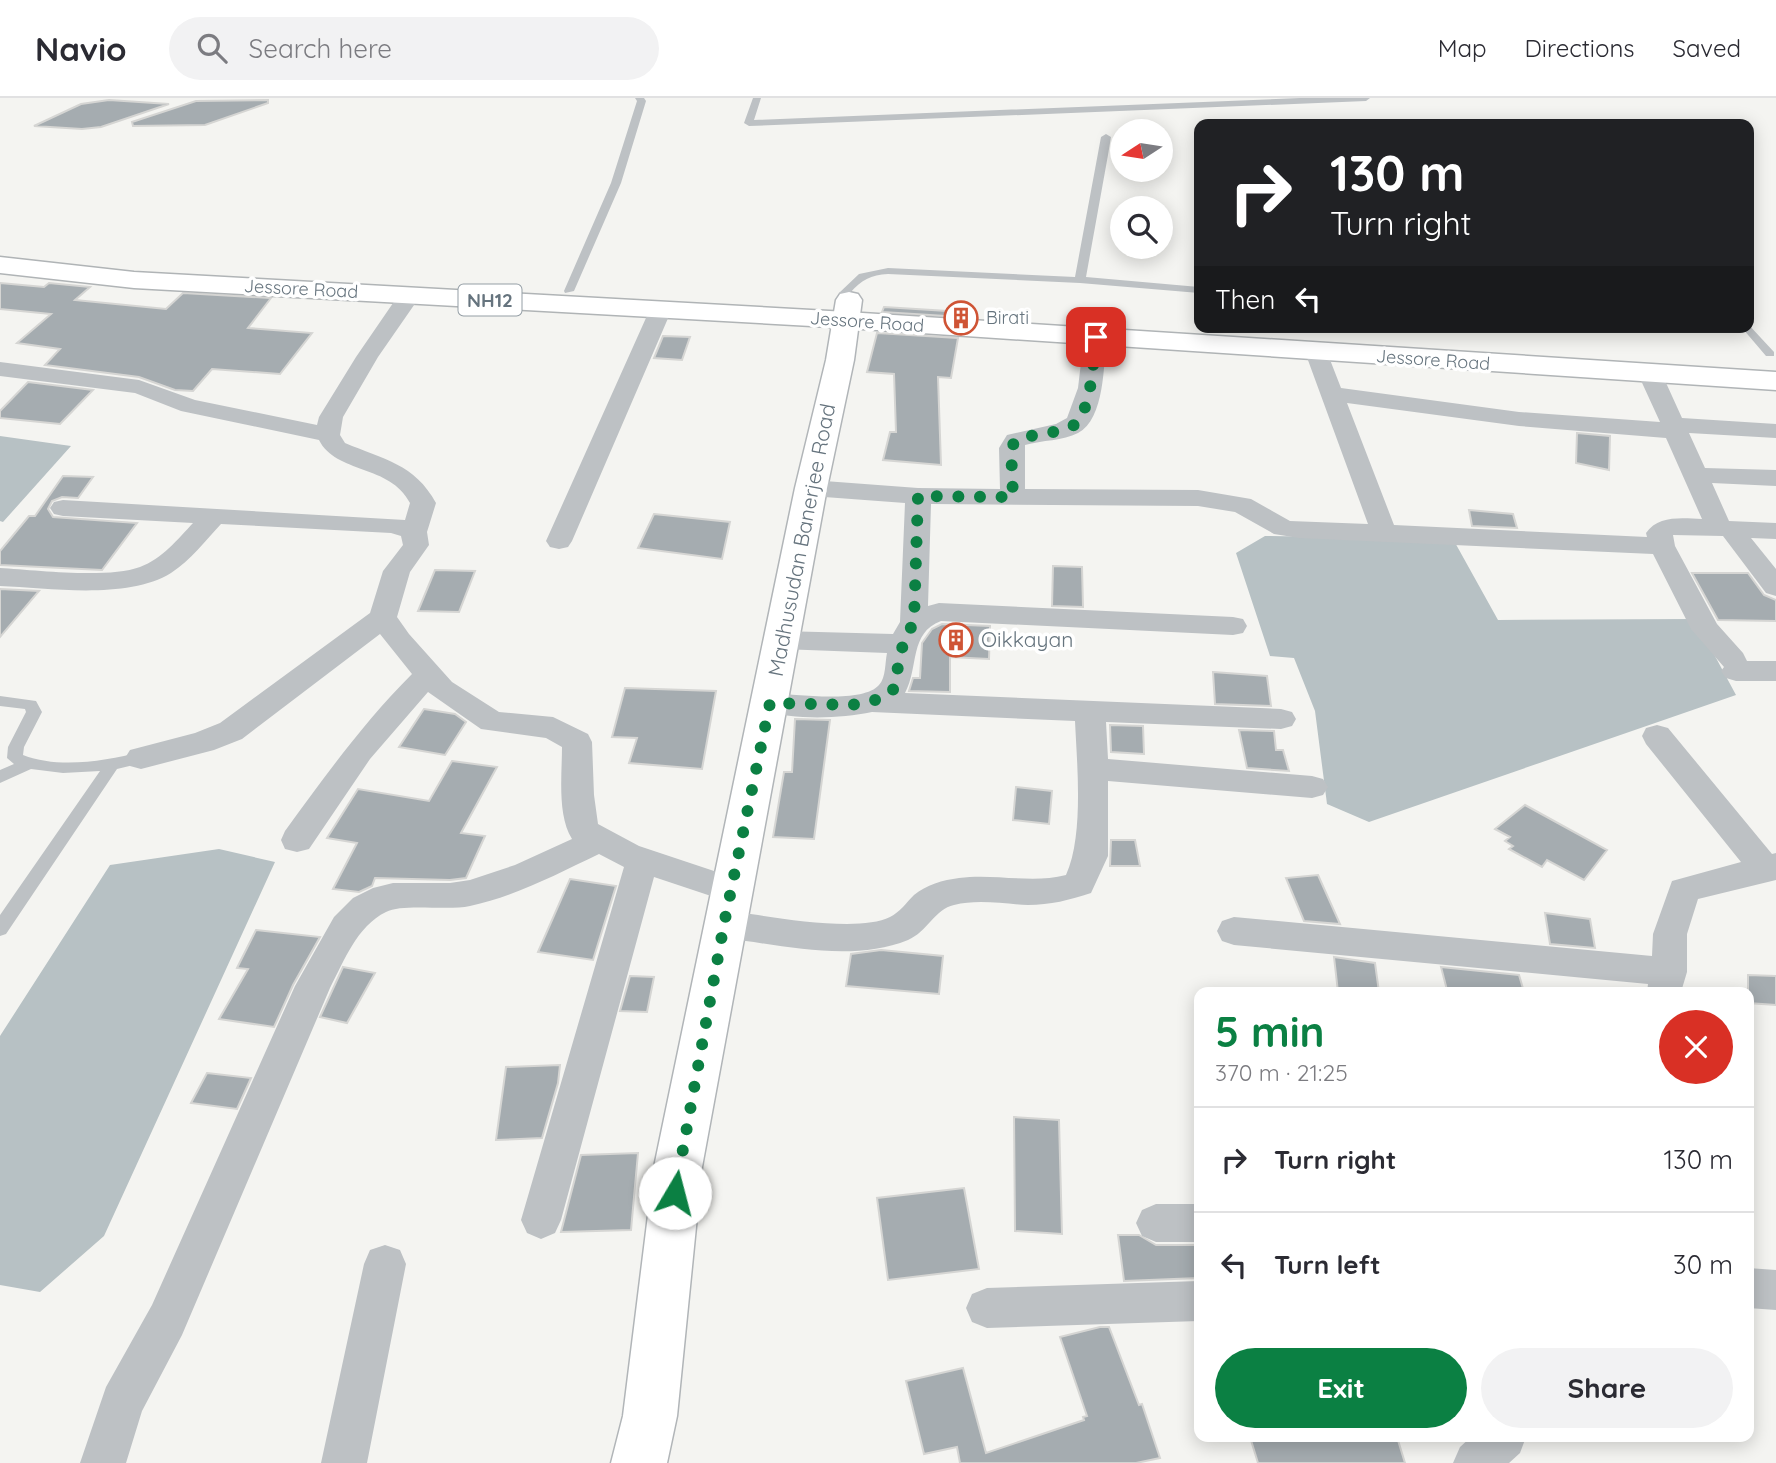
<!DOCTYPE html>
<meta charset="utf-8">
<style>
:root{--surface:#fff;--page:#f2f2f3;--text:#2b2b33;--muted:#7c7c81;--line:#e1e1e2;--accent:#0b8043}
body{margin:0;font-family:Quicksand,sans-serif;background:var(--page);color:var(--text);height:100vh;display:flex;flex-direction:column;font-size:26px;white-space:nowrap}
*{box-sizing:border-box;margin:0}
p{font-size:23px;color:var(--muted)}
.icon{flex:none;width:38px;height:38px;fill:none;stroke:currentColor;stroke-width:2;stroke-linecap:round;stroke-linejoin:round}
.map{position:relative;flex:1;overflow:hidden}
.details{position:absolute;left:1194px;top:889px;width:560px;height:455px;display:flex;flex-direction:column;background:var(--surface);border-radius:14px;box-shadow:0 4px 18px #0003}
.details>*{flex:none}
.banner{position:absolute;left:1194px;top:21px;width:560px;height:214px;border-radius:14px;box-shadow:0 4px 18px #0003;background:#202124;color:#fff;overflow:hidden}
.needle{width:46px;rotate:258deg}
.controls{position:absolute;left:1110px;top:21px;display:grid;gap:14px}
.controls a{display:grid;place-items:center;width:63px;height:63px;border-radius:50%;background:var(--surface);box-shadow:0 4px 18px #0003;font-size:35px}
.pin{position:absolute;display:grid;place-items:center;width:60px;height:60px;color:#fff;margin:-30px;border-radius:14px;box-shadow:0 4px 10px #0006}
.me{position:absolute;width:77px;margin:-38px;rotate:8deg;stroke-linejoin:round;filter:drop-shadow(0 0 5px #0008)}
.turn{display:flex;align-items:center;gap:24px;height:147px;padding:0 21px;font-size:32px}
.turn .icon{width:91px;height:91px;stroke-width:2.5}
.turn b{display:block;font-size:49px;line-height:60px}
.then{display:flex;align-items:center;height:66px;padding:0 21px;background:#0003;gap:14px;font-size:26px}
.round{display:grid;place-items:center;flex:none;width:74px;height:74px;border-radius:37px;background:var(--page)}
.overview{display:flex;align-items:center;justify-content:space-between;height:119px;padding:0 21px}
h1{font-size:42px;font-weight:700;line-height:52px;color:var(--accent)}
.primary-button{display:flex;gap:14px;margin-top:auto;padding:14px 21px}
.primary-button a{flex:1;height:80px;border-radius:42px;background:var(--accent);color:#fff;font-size:28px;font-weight:700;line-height:80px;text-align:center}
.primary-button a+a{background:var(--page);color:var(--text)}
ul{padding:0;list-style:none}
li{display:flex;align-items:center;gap:21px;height:105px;padding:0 21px;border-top:2px solid var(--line)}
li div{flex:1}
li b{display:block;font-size:26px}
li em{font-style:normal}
header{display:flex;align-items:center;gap:42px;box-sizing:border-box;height:98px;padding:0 35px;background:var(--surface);border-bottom:2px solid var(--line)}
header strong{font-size:33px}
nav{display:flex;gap:38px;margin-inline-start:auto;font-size:24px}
.search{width:490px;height:63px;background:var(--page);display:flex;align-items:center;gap:18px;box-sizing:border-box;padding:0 24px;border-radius:38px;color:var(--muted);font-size:26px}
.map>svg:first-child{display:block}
.water{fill:#b7c1c4}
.building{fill:#a5acb0;stroke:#d5d5d3;stroke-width:2}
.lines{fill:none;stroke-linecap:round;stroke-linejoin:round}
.primary-casing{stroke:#b1b5b8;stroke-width:3}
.trunk-casing{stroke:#b0b4b6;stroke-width:3}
.service{fill:#bdc1c4;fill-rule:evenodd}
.minor{fill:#bdc1c4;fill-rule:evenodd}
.primary{fill:#fff;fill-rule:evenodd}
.trunk{fill:#fff;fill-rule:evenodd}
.route{stroke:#0b8043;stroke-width:12;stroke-dasharray:0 21.6}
.labels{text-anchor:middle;stroke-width:7;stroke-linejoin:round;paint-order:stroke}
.far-street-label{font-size:18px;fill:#66747e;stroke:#fff}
.far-poi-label{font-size:18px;fill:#66747e;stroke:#fff;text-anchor:start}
.shield{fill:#fff;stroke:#949ea5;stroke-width:2}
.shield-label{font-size:19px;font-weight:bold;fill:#66747e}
.street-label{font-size:21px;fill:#66747e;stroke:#fff}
.poi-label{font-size:21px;fill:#66747e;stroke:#fff;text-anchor:start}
</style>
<header>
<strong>Navio</strong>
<div class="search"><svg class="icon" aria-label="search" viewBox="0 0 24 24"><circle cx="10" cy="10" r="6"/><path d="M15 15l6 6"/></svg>Search here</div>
<nav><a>Map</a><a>Directions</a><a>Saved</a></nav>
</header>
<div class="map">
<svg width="1776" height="1365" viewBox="0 0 1776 1365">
<rect width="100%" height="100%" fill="#f4f4f1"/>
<!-- water -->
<path class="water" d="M0,338l71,10 -68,76 -3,-1z
M1265,438l188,3 45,81 197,-1 41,76 -367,127 -42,-18 -12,-93 -21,-53 -24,-2 -34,-103z
M219,751l56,13 -171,374 -64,56 -40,-7v-249l110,-171z"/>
<!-- building -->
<path class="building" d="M109,2l60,4 -68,23 -19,2 -48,-3 47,-22z
M268,2v3l-63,22 -72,1 -1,-4 64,-21z
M0,185l44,4 5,-4 41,4 -15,13 91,9 17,-16 88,5 -23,30 64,5 -32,41 -68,-5 -19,22 -18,-1 -36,-13 -94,-12 15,-16 -43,-6 34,-29 -51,-5z
M884,209l79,5 -1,5 -80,-5z
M877,235l81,5 -7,40 -13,-1 3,88 -58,-5 7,-28h6l-2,-58 -27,-2z
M663,238l27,1 -8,23 -28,-2z
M28,284l65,8 -33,34 -60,-6v-7z
M1577,335l33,3 -1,34 -33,-7z
M63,378l30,1 -15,21 -16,-1 -10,4 -4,8 5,8 84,6 -35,47 -102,-5v-14l29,-35h6z
M1469,412l44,4 4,14 -45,-2z
M654,416l76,8 -8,37 -84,-11z
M1053,468l29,1 1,40 -31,-1z
M435,472l40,1 -16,41 -41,-1z
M1692,475h56l16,22 12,5v21l-58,-1z
M0,491l39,2 -39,46z
M942,526l48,2 -1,33 -39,-2v35l-41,-1 4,-13h7l2,-35 10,-14z
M1213,574l54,4 4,30 -56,-2z
M625,590l91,3 -14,78 -73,-6 8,-25 -25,-1z
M424,611l31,5 11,8 -21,33 -46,-8z
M795,621l35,1 -16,119 -41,-2 11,-65h8z
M1110,627l33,1 1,28 -33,-2z
M1239,632l35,1 2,19h7l6,21 -42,-3z
M452,663l45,6 -36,66 24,3 -19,42 -16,2 -75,-2 -3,8 -13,6 -26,-3 24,-46 -30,-5 31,-49 71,12z
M1016,689l36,4 -3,33 -36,-4z
M1525,707l82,45 -23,30 -37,-20 -5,7 -33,-18 4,-3 -8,-5 5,-4 -15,-8z
M1111,742h24l5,26h-30z
M1318,777l22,49 -36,-3 -18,-43z
M570,781l46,7 -23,74 -55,-8z
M1545,815l45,6 5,29 -45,-4z
M256,832l64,7 -27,48 -19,42 -55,-8 29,-50 -11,-1z
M881,852l62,6 -4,38 -93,-8 5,-32z
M1334,859l41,6 4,29h-41z
M343,869l32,6 -28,50 -27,-6z
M1441,869l78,8 5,17 -77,-2z
M1748,877l28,1v29l-28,-2z
M630,878l24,1 -7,35 -27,-1z
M560,967l-2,18 -16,55 -46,2 10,-73z
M207,975l44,5 -14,31 -46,-6z
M1014,1019l45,3 3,114 -47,-3z
M638,1055l-7,77 -70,2 20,-77z
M964,1090l15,81 -91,11 -11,-82z
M1118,1137h21l17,10h43v33l-75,3z
M1100,1229h9l30,78 3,-1 18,54 -24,5h-176l-3,-16 -33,7 -18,-73 57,-13 23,85 98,-33 -1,-3 4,-1 -27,-79z
M1250,1339h147l8,26h-147z"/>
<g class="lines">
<defs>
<path id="primary" d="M849,194l9,2 4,6 -8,60 -27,128 -125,679 -25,249 -10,47h-56l12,-47 31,-249 141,-679 31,-128 10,-60 4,-6z"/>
<path id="trunk" d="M0,159l134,15 713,40 929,60v18l-929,-62 -713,-40 -134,-15z"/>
</defs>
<!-- primary casing -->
<use href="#primary" class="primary-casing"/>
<!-- trunk casing -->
<use href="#trunk" class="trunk-casing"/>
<!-- service -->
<path class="service" d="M635,0h9l2,3 -25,82 -47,108 -9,2 -1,-2 47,-108 26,-82z
M753,0h8l-7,22 546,-22h70l-4,3 -617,25 -5,-3z
M1106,36l5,3 -3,18 -22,122 113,10v6l-119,-10 -192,-9c-17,1 -27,6 -38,19l4,7 -1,2h-8l-6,-9 20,-19 29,-6 187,9 26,-140z
M1748,226l26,28v4h-8l-23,-27 -1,-2h6z
M0,598l36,5 6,11 -18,35 -1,8c36,14 82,6 118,-3l8,6 -3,4 -29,7 -111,165 -6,2v-21l100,-144 -37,2 -32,-4 -31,14v-13l14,-6 -7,-6 1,-11 18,-35 -1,-3 -25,-3z"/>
<!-- minor -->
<path class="minor" d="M410,190l8,2 3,5 -43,62 -35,60 -3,18 5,8c38,16 70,21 91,60l-9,29 2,13 -19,27 -13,45 12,17 43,48 47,30 54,5 35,17 4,8 2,53 4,29 41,22 105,35 5,9 -5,9 -12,4 -78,-26 -93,343 -6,13 -14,6 -14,-6 -6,-13 103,-353 -25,-13c-42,20 -83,42 -129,52 -23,5 -67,-3 -84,6 -29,14 -42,49 -56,76l-148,347 -40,76 -16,52h-46l26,-76 46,-82 143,-319 39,-69 19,-19 20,-10 20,-5h57l20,-3 45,-15 57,-26c-15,-24 -10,-64 -10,-92l-16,-9 -65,-9 -53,-37 -58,67 -61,90 -12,3 -12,-3 -4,-9 4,-9c40,-55 79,-109 127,-157l-32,-40 -138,105 -28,11 -73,19 -11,-3 -5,-8 5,-8 65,-17 25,-10 150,-110 13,-42 20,-26 -2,-9 -10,-3 -170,-9c-16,17 -30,36 -50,49 -43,27 -122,15 -171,13v-18c36,2 107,11 140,-1 22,-8 38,-28 53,-44l-130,-7 -9,-2 -4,-6 4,-6 9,-2 342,20 5,-17c-20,-39 -74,-29 -91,-63l-138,-29 -46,-18 -135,-17v-14l139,18 56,20 122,25 2,-8 37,-60 46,-67z
M661,204l8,2 3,5 -100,232 -4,6 -9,2 -9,-2 -4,-6 104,-232 3,-5z
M1095,232l8,2 3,5c-2,26 -1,82 -28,96 -15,8 -36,7 -53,12v44l173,1 53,9 39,22 78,3 -63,-172 3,-5h16l3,5 14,36 178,24 141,10 -22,-48 4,-5h16l4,5 20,44 94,6v14l-87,-5 16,35 71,2v16l-64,-3 17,38 47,2v16l-25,-1 25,31v27l-10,-3 -43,-57 -50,-1 2,11 42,78 26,29 4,8h29v20h-40l-10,-3 -5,-7 3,-4 -33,-38 -38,-75 -354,-16 -25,-4 -39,-22 -37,-6 -267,-2 -3,102 11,-3 294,14 10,2 4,7 -4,7 -10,2 -292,-14c-32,12 -22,46 -36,72l376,16 11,3 4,7 -4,7 -11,3 -175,-7 2,37 204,17 11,3 5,8 -5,8 -11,3 -204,-17v75l-17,37c-21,7 -41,12 -63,12 -24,-1 -50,-6 -74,0 -19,4 -27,27 -46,35 -57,23 -125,5 -184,-2l-12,-4 -5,-10 5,-10 12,-4c39,5 132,24 166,7 10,-5 16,-14 24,-22 12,-10 29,-15 45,-17 35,-5 72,6 107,-3 18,-40 11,-110 9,-154l-203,-9c-34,7 -79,8 -113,-2l-4,-7 4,-7 11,-3c24,1 93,11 109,-8 7,-7 6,-23 8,-32l-106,-4 -10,-2 -4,-7 4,-7 10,-2 112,3 7,-12 5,-119 -94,-7 -9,-3 -4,-5 4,-5 9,-3 107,8 82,1 -1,-41 8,-13 49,-11 11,-6 11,-30 6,-51 3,-5zM1347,305l172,23 147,12 36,81c-20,-1 -44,-4 -56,14l1,4 -253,-12z
M1657,627l11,3 104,126 4,-1v27l-78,19 -11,35v38l-6,20h-34l1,-8 -414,-39 -12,-4 -5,-10 5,-10 12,-4 418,39 1,-22 19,-53 69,-19 -95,-118 -4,-8 4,-8z
M1156,1106h43v38h-43l-14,-6 -6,-13 6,-13z
M385,1147l15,5 6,14 -39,199h-46l43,-199 6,-14z
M1748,1170l28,2v40l-28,-2z
M1199,1183v40l-212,7 -15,-6 -6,-14 6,-14 15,-6z
M1471,1339h55l-6,16 -11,10h-56l7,-16z"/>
<!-- primary -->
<use href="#primary" class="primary"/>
<!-- trunk -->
<use href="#trunk" class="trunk"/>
</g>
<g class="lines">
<!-- route -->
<path class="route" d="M675,1095l49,-269 46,-221 82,2 32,-7 9,-8 10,-46 11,-23 4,-125 95,1 -2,-49 5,-8c17,-6 36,-6 53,-12 23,-9 24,-68 27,-91"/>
</g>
<!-- icons -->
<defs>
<symbol id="building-ring" viewBox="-11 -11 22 22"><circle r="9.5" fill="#fff" stroke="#cf5435" stroke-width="1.5"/><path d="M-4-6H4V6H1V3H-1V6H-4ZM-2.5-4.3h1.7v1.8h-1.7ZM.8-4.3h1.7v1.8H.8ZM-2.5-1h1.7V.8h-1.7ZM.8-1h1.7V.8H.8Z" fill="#cf5435"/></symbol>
</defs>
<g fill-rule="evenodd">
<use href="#building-ring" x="942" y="201" width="38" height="38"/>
<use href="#building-ring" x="937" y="523" width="38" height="38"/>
</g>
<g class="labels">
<!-- far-street labels -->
<g class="far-street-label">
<text transform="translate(301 191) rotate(3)" y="6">Jessore Road</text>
<text transform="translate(867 224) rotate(4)" y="6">Jessore Road</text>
<text transform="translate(1433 262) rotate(4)" y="6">Jessore Road</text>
</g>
<!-- far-poi labels -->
<g class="far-poi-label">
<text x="986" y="226">Birati</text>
</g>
<!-- shield labels -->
<rect class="shield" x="458.5" y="186.5" width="63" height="31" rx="5"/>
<g class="shield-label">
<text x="490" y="209">NH12</text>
</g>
<!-- street labels -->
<g class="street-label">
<text transform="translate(802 442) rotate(-79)" y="7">Madhusudan Banerjee Road</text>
</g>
<!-- poi labels -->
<g class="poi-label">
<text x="981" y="549">Oikkayan</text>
</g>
</g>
</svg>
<div class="controls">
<a><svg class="needle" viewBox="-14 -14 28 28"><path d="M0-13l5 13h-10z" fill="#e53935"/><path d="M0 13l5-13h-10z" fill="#7c7c81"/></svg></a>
<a><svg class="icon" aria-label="search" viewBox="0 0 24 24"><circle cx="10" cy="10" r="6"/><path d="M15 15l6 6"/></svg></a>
</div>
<div class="pin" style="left:1096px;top:239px;background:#d93025"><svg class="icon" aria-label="arrive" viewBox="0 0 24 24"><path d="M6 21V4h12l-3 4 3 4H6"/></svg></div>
<svg class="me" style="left:675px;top:1095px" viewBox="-20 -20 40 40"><circle r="19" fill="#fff"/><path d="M0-13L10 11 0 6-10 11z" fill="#0b8043"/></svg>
<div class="banner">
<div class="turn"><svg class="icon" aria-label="right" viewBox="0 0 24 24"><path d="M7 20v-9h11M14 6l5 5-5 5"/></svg><div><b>130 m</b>Turn right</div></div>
<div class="then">Then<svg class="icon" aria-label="left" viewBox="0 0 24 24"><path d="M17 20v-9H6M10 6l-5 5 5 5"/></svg></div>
</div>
<section class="details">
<div class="overview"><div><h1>5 min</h1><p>370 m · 21:25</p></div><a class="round" style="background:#d93025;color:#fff"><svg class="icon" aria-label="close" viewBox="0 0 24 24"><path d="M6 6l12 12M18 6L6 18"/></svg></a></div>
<ul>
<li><svg class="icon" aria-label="right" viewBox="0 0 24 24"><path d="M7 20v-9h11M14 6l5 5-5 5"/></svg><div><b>Turn right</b></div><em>130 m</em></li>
<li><svg class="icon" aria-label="left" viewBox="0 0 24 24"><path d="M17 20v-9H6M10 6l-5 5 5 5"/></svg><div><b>Turn left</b></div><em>30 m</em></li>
</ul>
<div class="primary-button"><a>Exit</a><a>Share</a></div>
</section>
</div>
